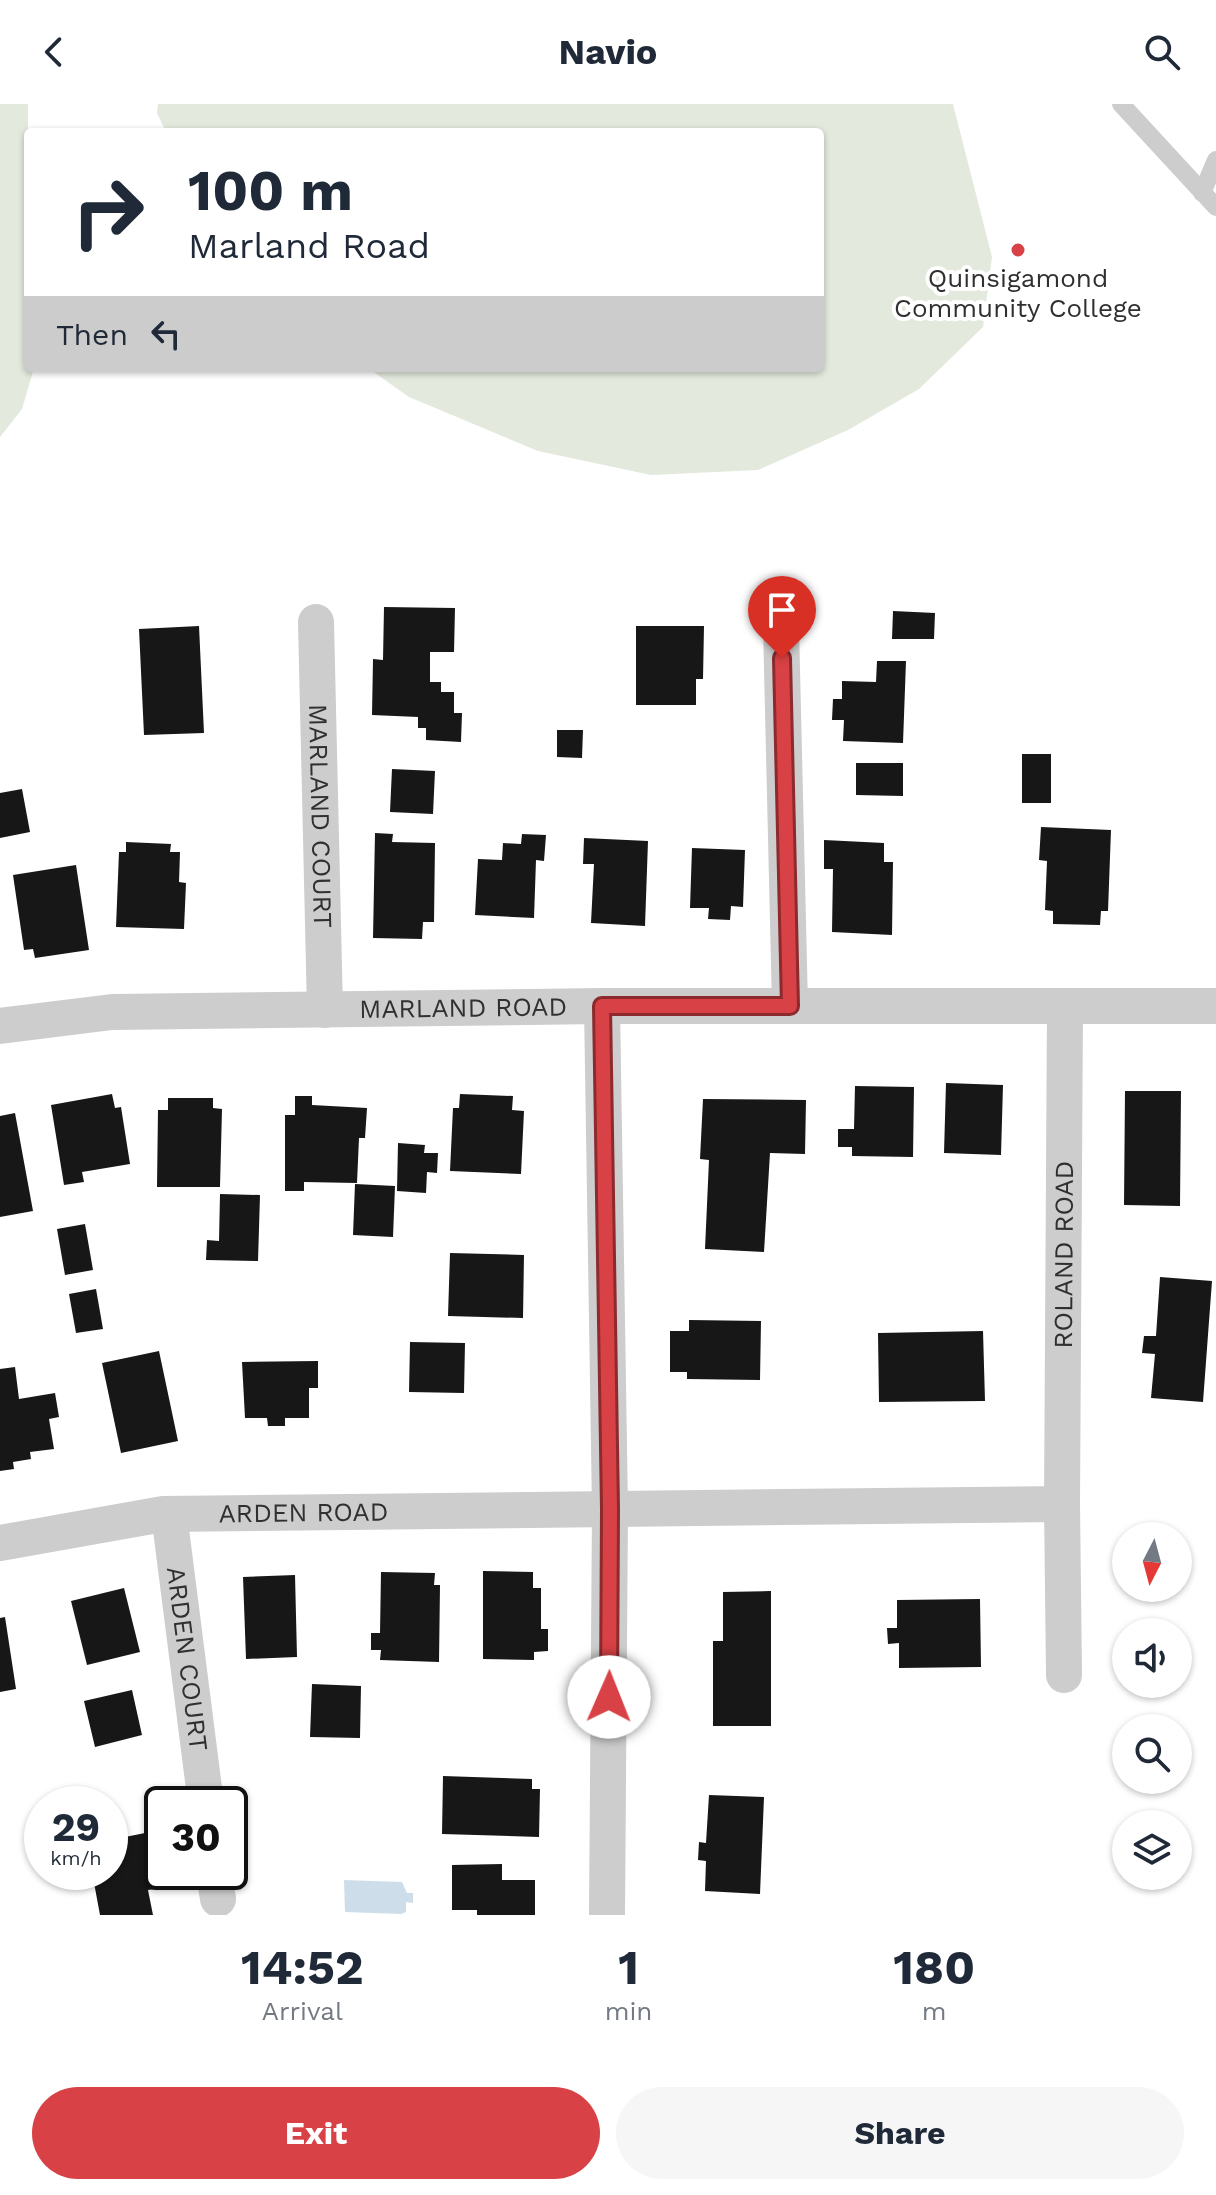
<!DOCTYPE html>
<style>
:root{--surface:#fff;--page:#f6f6f7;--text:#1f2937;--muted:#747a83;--accent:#d84145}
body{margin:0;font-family:"Work Sans",sans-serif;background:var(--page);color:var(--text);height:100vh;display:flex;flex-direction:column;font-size:30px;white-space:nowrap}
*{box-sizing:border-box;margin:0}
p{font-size:26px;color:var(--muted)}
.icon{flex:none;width:44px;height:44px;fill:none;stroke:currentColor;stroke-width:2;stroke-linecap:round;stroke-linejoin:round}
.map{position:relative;height:1811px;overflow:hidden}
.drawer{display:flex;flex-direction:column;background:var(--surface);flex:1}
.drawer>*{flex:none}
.hud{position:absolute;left:24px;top:24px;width:800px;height:244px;border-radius:8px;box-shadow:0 2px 6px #0004;background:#fff;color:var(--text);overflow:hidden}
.needle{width:52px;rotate:186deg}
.controls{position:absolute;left:1112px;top:1418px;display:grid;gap:16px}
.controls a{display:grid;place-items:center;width:80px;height:80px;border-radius:50%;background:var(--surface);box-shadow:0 2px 6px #0004;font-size:40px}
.speed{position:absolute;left:24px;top:1682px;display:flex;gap:16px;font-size:40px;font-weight:700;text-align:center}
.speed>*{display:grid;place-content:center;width:104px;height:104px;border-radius:50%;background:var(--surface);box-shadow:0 2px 6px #0004;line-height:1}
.speed small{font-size:20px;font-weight:400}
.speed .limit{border:4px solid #111;border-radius:12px;background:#fff;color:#111}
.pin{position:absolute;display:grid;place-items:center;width:68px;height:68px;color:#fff;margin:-82px -34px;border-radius:50% 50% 50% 0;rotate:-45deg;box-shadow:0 0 8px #0007}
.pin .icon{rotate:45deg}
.me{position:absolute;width:88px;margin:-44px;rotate:1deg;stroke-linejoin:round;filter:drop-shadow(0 0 6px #0008)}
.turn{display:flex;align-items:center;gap:28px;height:168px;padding:0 32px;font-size:36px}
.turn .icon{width:104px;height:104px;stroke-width:2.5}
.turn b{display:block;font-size:56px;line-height:68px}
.then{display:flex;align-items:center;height:76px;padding:0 32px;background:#0003;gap:16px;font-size:30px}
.eta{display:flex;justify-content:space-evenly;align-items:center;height:136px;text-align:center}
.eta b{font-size:48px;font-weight:700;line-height:56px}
.button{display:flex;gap:16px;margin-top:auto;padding:16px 32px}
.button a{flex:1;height:92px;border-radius:48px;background:var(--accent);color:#fff;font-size:32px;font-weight:700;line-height:92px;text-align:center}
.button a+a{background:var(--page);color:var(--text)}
header{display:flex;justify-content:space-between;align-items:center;height:104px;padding:0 32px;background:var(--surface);font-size:36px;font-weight:700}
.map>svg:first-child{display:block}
.green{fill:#e3e9dd}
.water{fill:#cddeea}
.building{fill:#171717}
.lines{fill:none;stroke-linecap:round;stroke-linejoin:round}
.lane{stroke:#cdcdcd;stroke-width:18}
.street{stroke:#cdcdcd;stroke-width:36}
.route-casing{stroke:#8c2a2d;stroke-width:20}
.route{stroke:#d84145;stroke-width:14}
.poi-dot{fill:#d84145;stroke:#fff;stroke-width:3}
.labels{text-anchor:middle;stroke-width:8;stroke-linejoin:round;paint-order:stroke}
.poi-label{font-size:26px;fill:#303030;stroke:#fff}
.street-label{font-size:26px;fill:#303030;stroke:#fff}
</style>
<header><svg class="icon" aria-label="back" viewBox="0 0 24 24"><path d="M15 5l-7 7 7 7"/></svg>Navio<svg class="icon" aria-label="search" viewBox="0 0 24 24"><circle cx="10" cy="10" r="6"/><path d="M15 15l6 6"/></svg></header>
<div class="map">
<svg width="1216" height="1811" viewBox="0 0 1216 1811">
<rect width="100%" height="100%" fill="#fff"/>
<!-- green -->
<path class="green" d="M0,0h28v264h6l-12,41 -22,28z
M158,0h795l39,153 -9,70 -64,62 -71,41 -90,40 -107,5 -113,-24 -129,-54 -41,-29h452v-236h-654l-9,-19z"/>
<!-- water -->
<path class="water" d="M344,1776l58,2 5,11h6v10l-7,-1v10l-5,2 -56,-2z"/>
<!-- building -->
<path class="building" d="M384,503l71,1 -1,44h-24v30h11v10h13v21h8l-1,29 -35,-2v-12h-8v-11l-46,-2 1,-56 10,1z
M893,507l42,2 -1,26h-42z
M199,522l5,107 -60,2 -5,-106z
M636,522h68l-1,53h-7v26h-60z
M877,557h29l-3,82 -60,-2 1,-21h-12l1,-21h9v-18l34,1z
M557,626h26l-1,28 -25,-1z
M1022,650h29v49h-29z
M856,659h47v33l-47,-1z
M392,665l43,2 -2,43 -43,-2z
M22,685l8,43 -30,6v-45z
M1041,723l70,3 -3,81h-7l-1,14 -47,-1v-13l-8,-1 2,-49 -8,-1z
M375,729l18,1 -1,8 43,1 -1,79h-11l-1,17 -49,-1z
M522,730l24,1 -2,26 -8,-1 -2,58 -59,-3 3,-56 24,1 1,-17 18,1z
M584,734l64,3 -3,85 -54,-3 3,-59h-11z
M824,736l60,3v19h9l-1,73 -60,-3 1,-63h-9z
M126,738l45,2 -1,8h10l-1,30 7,1 -2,46 -68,-2 3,-75h7z
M692,744l53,2 -2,57 -12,-1 -1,14 -22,-1 1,-11h-19z
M76,761l13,85 -54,8 -2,-9 -9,1 -11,-75z
M946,979l57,2 -2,70 -57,-2z
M855,982l59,1 -1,70 -61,-1v-9h-14v-18h16z
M1125,987h56l-1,115 -56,-1z
M112,990l3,14 6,-1 9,57 -48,8 2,10 -20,3 -13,-80z
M460,990l53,2 -1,14 12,1 -3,63 -71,-3 3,-63h6z
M295,992h17v9l55,3 -2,30h-6l-2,45 -53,-1v9h-19v-76h10z
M168,994h45v10l9,1 -2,78h-63l1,-77h10z
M703,995l103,1 -1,54 -35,-1 -6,99 -59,-3 4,-89 -9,-1z
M15,1009l18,98 -33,6v-101z
M398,1039l27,2 -1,8h14l-1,20 -10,-1 -1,21 -29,-2z
M355,1080l40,2 -2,51 -40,-2z
M220,1090l40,1 -2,66 -52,-1 1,-20 12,1z
M85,1120l8,46 -28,5 -8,-46z
M450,1149l74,2 -1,63 -75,-2z
M1160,1173l52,4 -9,121 -52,-4 4,-44 -13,-1 2,-17h12z
M96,1185l7,40 -27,4 -7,-39z
M689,1216l72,1 -1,59 -73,-1v-7h-17v-41h19z
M983,1227l2,70 -106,1 -1,-69z
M410,1238l55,1 -1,50 -55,-1z
M159,1247l19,90 -57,12 -19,-90z
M318,1257v27h-9v30h-24v8h-17l-1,-8h-22l-3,-56z
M15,1263l4,32 36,-6 4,24 -10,2 5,30 -24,3 1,7 -18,3 1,7 -14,2v-102z
M483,1467l50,1v16h8v41h7v22l-14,1v8l-51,-1z
M381,1468l54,1 -1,12h6l-1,77 -59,-2 1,-10h-10v-17h9z
M295,1471l2,82 -51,2 -3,-82z
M124,1484l16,64 -53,13 -16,-64z
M771,1487v135h-58v-85h10v-49z
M980,1495l1,68 -82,1v-25l-11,1 -1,-16h10v-28z
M5,1513l11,72 -16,3v-74z
M312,1580l49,2 -1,52 -50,-1z
M132,1586l10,45 -47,12 -11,-46z
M443,1672l89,3v10h8l-1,48 -97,-3z
M709,1691l55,2 -4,97 -55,-3 1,-30 -8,-1 1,-18 7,1z
M145,1729l10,56 -7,1 5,25h-53l-8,-43h18v-32z
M502,1760v16h33v35h-58v-5h-25v-45z"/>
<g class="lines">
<!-- lane -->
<path class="lane" d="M1121,0l95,103
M1202,89l14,-33"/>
<!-- street -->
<g class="street">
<path id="s1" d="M316,518l9,388"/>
<path d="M781,523l9,379"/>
<path d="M602,902l8,503 -3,406"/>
<path id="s2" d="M0,922l112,-14 490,-6h614"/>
<path d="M1062,1400l2,171"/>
<path id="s3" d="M169,1410l37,290"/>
<path id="s4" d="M0,1439l163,-29 899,-10 3,-498"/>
<path d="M214,1768l4,27"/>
</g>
</g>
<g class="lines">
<defs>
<path id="route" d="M609,1593l1,-188 -8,-503h188l-8,-348"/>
</defs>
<!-- route casing -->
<use href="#route" class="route-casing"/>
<!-- route -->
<use href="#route" class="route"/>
</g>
<!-- markers -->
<circle class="poi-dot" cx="1018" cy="146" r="8"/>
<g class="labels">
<!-- poi labels -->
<g class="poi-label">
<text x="1018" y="183">Quinsigamond<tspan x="1018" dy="30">Community College</tspan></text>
</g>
<!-- street labels -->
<g class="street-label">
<text dy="9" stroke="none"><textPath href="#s1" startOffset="194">MARLAND COURT</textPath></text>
<text dy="9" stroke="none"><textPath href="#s2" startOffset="464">MARLAND ROAD</textPath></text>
<text dy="9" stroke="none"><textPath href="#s4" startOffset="1314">ROLAND ROAD</textPath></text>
<text dy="9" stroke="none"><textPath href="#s4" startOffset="306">ARDEN ROAD</textPath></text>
<text dy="9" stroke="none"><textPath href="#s3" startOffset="146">ARDEN COURT</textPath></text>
</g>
</g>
</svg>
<div class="controls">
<a><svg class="needle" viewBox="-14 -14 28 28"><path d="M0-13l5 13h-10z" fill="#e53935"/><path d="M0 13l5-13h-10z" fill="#747a83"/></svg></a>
<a><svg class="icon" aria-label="sound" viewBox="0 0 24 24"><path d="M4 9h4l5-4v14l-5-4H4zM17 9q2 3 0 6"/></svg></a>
<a><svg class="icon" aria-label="search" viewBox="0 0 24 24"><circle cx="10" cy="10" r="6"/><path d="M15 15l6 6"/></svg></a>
<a><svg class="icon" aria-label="layers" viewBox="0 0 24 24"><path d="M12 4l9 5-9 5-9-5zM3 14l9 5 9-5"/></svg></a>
</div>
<div class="speed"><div>29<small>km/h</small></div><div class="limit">30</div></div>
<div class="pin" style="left:782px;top:554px;background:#d93025"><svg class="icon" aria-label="arrive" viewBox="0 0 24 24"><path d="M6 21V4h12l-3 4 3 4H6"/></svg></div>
<svg class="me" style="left:609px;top:1593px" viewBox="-20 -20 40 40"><circle r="19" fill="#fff"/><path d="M0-13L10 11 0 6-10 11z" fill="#d84145"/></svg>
<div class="hud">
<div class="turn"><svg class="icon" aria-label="right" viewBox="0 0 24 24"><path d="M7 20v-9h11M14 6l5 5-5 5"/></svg><div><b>100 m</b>Marland Road</div></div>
<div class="then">Then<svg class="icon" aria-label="left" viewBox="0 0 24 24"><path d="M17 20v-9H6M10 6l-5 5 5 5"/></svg></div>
</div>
</div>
<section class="drawer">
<div class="eta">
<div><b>14:52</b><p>Arrival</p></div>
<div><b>1</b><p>min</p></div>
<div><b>180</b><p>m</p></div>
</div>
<div class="button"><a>Exit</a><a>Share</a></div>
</section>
